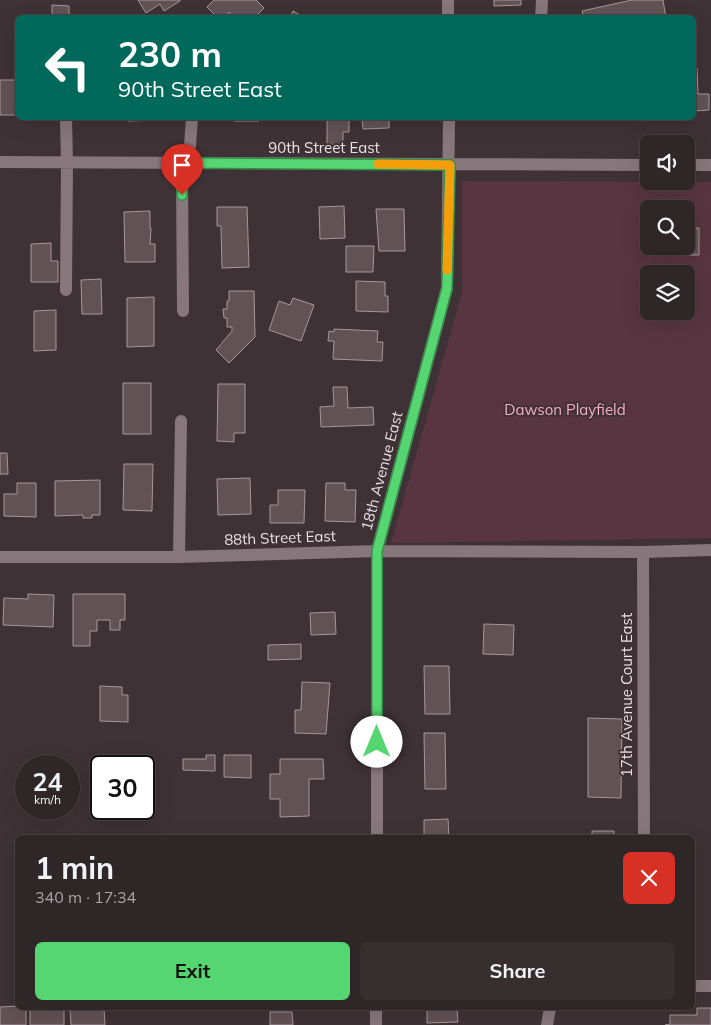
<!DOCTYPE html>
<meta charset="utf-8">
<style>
:root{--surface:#2f2628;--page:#372e30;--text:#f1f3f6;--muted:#a7a5a8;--line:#4a4345;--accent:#55d671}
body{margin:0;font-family:Mulish,sans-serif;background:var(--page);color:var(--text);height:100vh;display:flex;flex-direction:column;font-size:19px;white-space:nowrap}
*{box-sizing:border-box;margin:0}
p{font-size:16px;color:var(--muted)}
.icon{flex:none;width:28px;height:28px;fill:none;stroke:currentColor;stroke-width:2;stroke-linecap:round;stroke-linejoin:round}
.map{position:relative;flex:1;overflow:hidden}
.drawer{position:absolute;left:15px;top:835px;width:680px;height:175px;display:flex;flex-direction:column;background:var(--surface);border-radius:8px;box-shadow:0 5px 20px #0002,0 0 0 1px var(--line)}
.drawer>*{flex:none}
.guide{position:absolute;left:15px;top:15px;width:681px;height:105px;border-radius:8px;box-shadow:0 5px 20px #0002,0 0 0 1px var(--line);background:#00695c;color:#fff;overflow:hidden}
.buttons{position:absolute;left:640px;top:135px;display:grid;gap:10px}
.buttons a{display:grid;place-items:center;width:55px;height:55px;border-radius:8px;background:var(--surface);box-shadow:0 5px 20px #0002,0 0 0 1px var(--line);font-size:25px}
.speed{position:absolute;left:15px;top:755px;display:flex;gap:10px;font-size:25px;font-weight:700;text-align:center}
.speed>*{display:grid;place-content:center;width:65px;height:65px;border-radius:50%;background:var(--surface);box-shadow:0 5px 20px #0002,0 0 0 1px var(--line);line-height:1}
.speed small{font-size:12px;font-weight:400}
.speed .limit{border:2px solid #111;border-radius:8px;background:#fff;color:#111}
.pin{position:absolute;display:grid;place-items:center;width:42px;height:42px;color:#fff;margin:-51px -21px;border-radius:50% 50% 50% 0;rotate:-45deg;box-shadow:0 0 5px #0007}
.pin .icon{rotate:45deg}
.me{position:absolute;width:55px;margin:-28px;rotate:0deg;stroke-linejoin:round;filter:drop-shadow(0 0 4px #0008)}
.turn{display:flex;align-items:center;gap:18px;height:105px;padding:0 20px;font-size:22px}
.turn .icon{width:65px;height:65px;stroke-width:2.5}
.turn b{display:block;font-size:35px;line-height:42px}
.round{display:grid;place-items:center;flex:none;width:52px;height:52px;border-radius:8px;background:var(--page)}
.head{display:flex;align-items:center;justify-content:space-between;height:85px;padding:0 20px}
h1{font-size:30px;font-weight:700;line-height:38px}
.button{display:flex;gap:10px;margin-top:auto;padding:10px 20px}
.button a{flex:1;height:58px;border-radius:8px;background:var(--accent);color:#111;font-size:20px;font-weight:700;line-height:58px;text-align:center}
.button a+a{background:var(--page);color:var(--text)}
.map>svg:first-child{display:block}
.green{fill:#583541;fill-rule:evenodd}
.building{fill:#615256;stroke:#a7979c}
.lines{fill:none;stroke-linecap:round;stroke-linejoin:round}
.minor{stroke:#87777c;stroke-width:12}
.route-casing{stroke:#378b49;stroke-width:12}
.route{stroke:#55d671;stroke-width:9}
.slow{stroke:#f59e0b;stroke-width:9}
.labels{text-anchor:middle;stroke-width:4;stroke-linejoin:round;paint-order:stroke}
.street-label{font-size:15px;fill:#e9e0e3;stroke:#3f3236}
.park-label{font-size:15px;fill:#faabc5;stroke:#3f3236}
</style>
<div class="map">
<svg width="711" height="1025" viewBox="0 0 711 1025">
<rect width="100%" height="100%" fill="#3f3236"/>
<!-- green -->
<path class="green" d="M462,181l249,1v356l-320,5 71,-250zM649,209h37v37h-37zM649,274h37v37h-37z"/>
<!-- building -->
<path class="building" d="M138,0h42v1l-16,10 -4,-7 -14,9z
M214,0h42l8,8 -10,10h-20l-5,-6 -5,6h-6l-11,-11z
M494,0h27v5l-27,1z
M632,0h31l3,18h-82l-2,-7z
M52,5l17,1v12h-17z
M293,11l12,7h-15z
M694,68h3l1,26h11v16l-15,1z
M0,80h17v35h-17z
M128,118h27v2l-27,1z
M234,118h25v3h-25z
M362,118h27v10l-26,1z
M327,119h22v13h-6v13l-16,-1z
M344,206l1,32 -25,1 -1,-32z
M217,207h30l2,60 -27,1 -1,-42h-4z
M376,209h28l1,42h-26z
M150,211v17h1l-1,16h5v18h-30l-1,-50z
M686,228h13v27h-45v-9h32z
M51,243v18h7v21h-27v-38z
M346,246h28l-1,26h-27z
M101,279l1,35h-20l-1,-34z
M356,281l29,1v14h3v16l-32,-1z
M229,291h25l1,46 -26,26 -13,-13 16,-19v-4h-5v-9h-3l-1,-9h4v-8h2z
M154,297v49l-27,1v-49z
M293,298l21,7 -13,36 -32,-11 10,-29 11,4z
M56,310v40l-22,1v-40z
M334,329l44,2 -1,11h6l-1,19 -49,-2 1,-18h-6l1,-10 5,1z
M123,383h28v51h-28z
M218,384h27v49h-11v9l-17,-1z
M333,387h14l1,21 25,-1 1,18 -53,2 -1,-20 14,-1z
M0,453h7l1,21h-8z
M124,464h29l-1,47 -29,-1z
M250,478l1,36 -33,1 -1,-36z
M100,480v35h-8v3h-9v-3l-28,1v-35z
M17,483h19v34l-32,-1v-22h13z
M326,483h19v7h11l-1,32 -30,-1z
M278,490h27l-1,33h-34v-18h8z
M28,594l26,1 -1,32 -50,-2 1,-27 24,1z
M73,594h52v26h-5v10h-10v-10h-13v11h-7v15h-17z
M335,612l1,22 -25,1 -1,-22z
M484,624l30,1 -1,30 -30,-1z
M301,644v15l-33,1v-15z
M424,666h25l1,48h-25z
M302,682l28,1 -4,51 -31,-1v-23h6z
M100,686l22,1v8h6v27l-28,-1z
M588,718l34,1 -1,79 -33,-1z
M424,733h21l1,56h-21z
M206,755h9v16l-32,-1v-11h23z
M224,755h27v23l-27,-1z
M280,759h43l1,20h-15v37l-29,1v-18h-10v-25h10z
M448,819l1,19h-25v-18z
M592,831h22v7h-22z
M18,1006l8,2v17h-26v-18z
M30,1008h34v17h-34z
M70,1008h34l1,17h-34z
M427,1008h30l1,14 -31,1z
M697,1008h14v17h-46l5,-1v-9h27z
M270,1012h22l1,13h-23z"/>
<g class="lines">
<!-- minor -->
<path class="minor" d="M448,0v18
M541,18l1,-18
M0,162l649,3
M686,165h25
M66,290l1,-128 -1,-44
M183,311l-1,-135 8,-30 2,-28
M643,552l1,286
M0,557h179l198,-6 266,1 68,-2
M179,557l2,-136
M377,838v-287l70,-263 2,-170
M692,986h19
M376,1025v-17
M547,1025l3,-17"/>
</g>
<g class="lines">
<defs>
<path id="route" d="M182,195v-19l5,-13 263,2 -3,123 -70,263v191"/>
</defs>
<!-- route casing -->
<use href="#route" class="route-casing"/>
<!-- route -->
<use href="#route" class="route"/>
<!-- slow -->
<path class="slow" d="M378,164l72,1 -3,105"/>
</g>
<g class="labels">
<!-- street labels -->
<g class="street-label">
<text x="324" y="153">90th Street East</text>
<text transform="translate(382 471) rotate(-75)" y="5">18th Avenue East</text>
<text transform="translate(280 538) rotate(-2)" y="5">88th Street East</text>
<text transform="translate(627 695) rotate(-90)" y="5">17th Avenue Court East</text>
</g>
<!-- park labels -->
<g class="park-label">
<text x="565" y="415">Dawson Playfield</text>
</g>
</g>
</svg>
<div class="buttons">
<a><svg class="icon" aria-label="sound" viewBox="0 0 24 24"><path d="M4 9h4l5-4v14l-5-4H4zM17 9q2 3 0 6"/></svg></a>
<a><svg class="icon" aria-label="search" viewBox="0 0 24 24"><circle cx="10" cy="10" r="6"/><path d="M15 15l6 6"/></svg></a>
<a><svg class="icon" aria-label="layers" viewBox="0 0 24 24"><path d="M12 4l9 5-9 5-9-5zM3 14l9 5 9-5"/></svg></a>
</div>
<div class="speed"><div>24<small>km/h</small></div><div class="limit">30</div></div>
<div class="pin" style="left:182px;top:195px;background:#d93025"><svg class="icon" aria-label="arrive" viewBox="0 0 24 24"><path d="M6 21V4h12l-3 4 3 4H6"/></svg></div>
<svg class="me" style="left:377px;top:742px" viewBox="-20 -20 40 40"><circle r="19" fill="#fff"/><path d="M0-13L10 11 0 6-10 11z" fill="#55d671"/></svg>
<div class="guide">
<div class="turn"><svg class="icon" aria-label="left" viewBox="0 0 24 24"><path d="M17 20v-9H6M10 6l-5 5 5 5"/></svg><div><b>230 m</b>90th Street East</div></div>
</div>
<section class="drawer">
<div class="head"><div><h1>1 min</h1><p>340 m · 17:34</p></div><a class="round" style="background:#d93025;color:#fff"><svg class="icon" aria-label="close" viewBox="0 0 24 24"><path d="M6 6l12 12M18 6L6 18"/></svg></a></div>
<div class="button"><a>Exit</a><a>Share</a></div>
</section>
</div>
